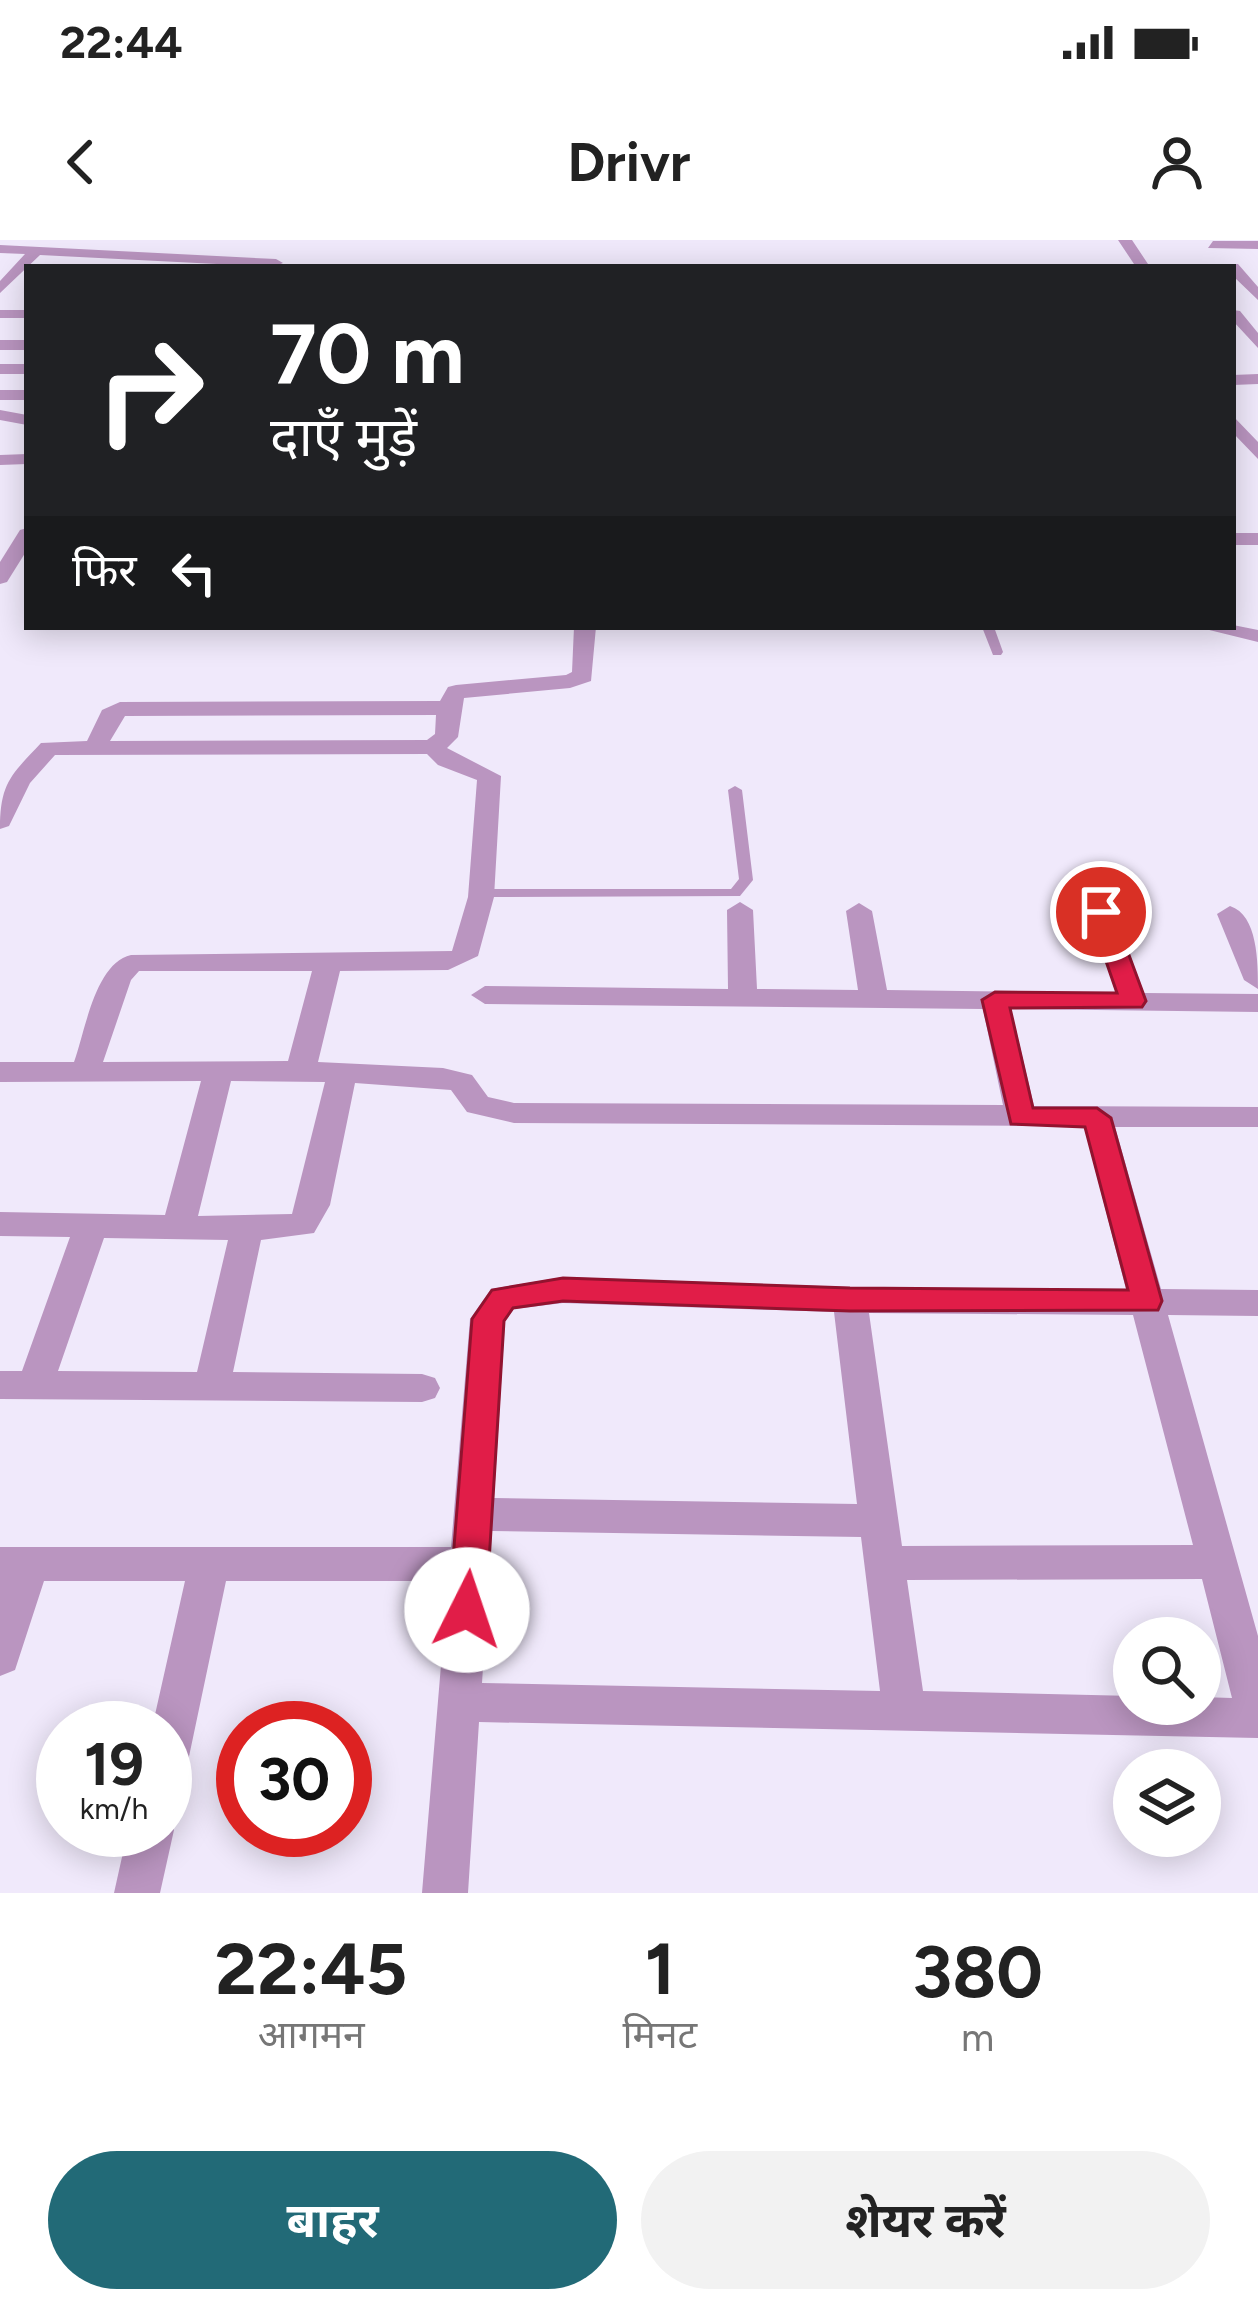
<!DOCTYPE html>
<html lang="hi">
<meta charset="utf-8">
<style>
:root{--surface:#fff;--page:#f2f2f2;--text:#222;--muted:#767676;--accent:#226a77}
body{margin:0;font-family:Figtree,"Noto Sans Devanagari",sans-serif;background:var(--page);color:var(--text);height:100vh;display:flex;flex-direction:column;font-size:45px;white-space:nowrap}
*{box-sizing:border-box;margin:0}
p{font-size:39px;color:var(--muted)}
.icon{flex:none;width:66px;height:66px;fill:none;stroke:currentColor;stroke-width:2;stroke-linecap:round;stroke-linejoin:round}
.map{position:relative;height:1653px;overflow:hidden}
.drawer{display:flex;flex-direction:column;background:var(--surface);flex:1}
.drawer>*{flex:none}
.top-card{position:absolute;left:24px;top:24px;width:1212px;height:366px;border-radius:0px;box-shadow:0 6px 30px #0003;background:#202124;color:#fff;overflow:hidden}
.controls{position:absolute;left:1113px;top:1377px;display:grid;gap:24px}
.controls a{display:grid;place-items:center;width:108px;height:108px;border-radius:50%;background:var(--surface);box-shadow:0 6px 30px #0003;font-size:60px}
.speed{position:absolute;left:36px;top:1461px;display:flex;gap:24px;font-size:60px;font-weight:700;text-align:center}
.speed>*{display:grid;place-content:center;width:156px;height:156px;border-radius:50%;background:var(--surface);box-shadow:0 6px 30px #0003;line-height:1}
.speed small{font-size:30px;font-weight:400}
.speed .limit{border:18px solid #d22;background:#fff;color:#111}
.pin{position:absolute;display:grid;place-items:center;width:102px;height:102px;color:#fff;margin:-51px;border:6px solid #fff;border-radius:50%;box-shadow:0 3px 12px #0007}
.me{position:absolute;width:132px;margin:-66px;rotate:4deg;stroke-linejoin:round;filter:drop-shadow(0 0 9px #0008)}
.turn{display:flex;align-items:center;gap:42px;height:252px;padding:0 48px;font-size:54px}
.turn .icon{width:156px;height:156px;stroke-width:2.5}
.turn b{display:block;font-size:84px;line-height:102px}
.then{display:flex;align-items:center;height:114px;padding:0 48px;background:#0003;gap:24px;font-size:45px}
.eta{display:flex;justify-content:space-evenly;align-items:center;height:204px;text-align:center}
.eta b{font-size:72px;font-weight:700;line-height:84px}
.cta{display:flex;gap:24px;margin-top:auto;padding:24px 48px}
.cta a{flex:1;height:138px;border-radius:72px;background:var(--accent);color:#fff;font-size:48px;font-weight:700;line-height:138px;text-align:center}
.cta a+a{background:var(--page);color:var(--text)}
.status{display:flex;justify-content:space-between;align-items:center;height:84px;padding:0 60px;background:var(--surface);direction:ltr}
.status svg{height:33px;fill:currentColor}
header{display:flex;justify-content:space-between;align-items:center;height:156px;padding:0 48px;background:var(--surface);font-size:54px;font-weight:700}
.map>svg:first-child{display:block}
.lines{fill:none;stroke-linecap:round;stroke-linejoin:round}
.service{fill:#ba95c0;fill-rule:evenodd}
.minor{fill:#ba95c0;fill-rule:evenodd}
.route{fill:#e11d48;stroke:#92132f;stroke-width:3}
</style>
<div class="status"><b>22:44</b><svg viewBox="0 0 49 12"><path d="M0 12V9h3v3zM5 12V6h3v6zM10 12V3h3v9zM15 12V0h3v12zM26 1h20v11H26zM47 4h2v5h-2z"/></svg></div>
<header><svg class="icon" aria-label="back" viewBox="0 0 24 24"><path d="M15 5l-7 7 7 7"/></svg>Drivr<svg class="icon" aria-label="person" viewBox="0 0 24 24"><circle cx="12" cy="8" r="4"/><path d="M4 21q1-7 8-7t8 7"/></svg></header>
<div class="map">
<svg width="1258" height="1653" viewBox="0 0 1258 1653">
<rect width="100%" height="100%" fill="#f0e9fb"/>
<g class="lines">
<!-- service -->
<path class="service" d="M982,387h12l9,25 -2,3h-8z
M735,546l7,4 11,90 -13,16 -259,1 -7,-4 7,-4h250l8,-10 -11,-89z"/>
<!-- minor -->
<path class="minor" d="M1118,0h14l18,27h-14z
M1213,1h45v8l-50,-1z
M0,5l276,14 7,4 -10,4 -233,-12 -40,38v-12l25,-27 -25,-1z
M1228,24h10l20,23v13l-25,-24z
M0,70h27v8h-27z
M1233,70l7,1 18,22v15l-25,-27z
M0,100h27v10h-27z
M0,124h27v10h-27z
M1258,134v10l-25,1v-10z
M0,150h27v10h-27z
M0,170l27,5v10l-27,-5z
M1233,176l25,26v17l-25,-26z
M27,214v10l-27,1v-10z
M27,288v22l-20,32 -7,2v-22l20,-32z
M1233,293h25v12h-25z
M1233,385l25,5v12l-61,-15z
M574,387h22l-5,54 -21,7 -106,10 -6,39 -11,11 54,28 -7,121 -16,59 -30,14 -108,1 -22,91 125,6 29,7 16,22 26,6 489,2 -20,-96 -498,-5 -14,-9 14,-9 243,3 -1,-79 13,-8 13,8 4,79 101,1 -12,-79 13,-8 13,8 15,79 229,3 -28,-81 13,-8 13,8 30,81 114,1v18l-247,-3 23,97 224,1v20h-143l46,162 97,1v26l-90,-1 90,321v102l-779,-16 -11,171h-46l26,-312h-222l-39,185 -6,15 -16,6v-59h-13l33,-147h-141l-29,89 -15,6v-129h451l19,-228 21,-30 72,-12 287,10 276,2 -42,-163 -570,-3 -47,-11 -16,-22 -96,-7 -25,122 -16,28 -53,7 -28,132 189,2 13,4 5,10 -5,10 -13,4 -422,-3v-28h22l48,-134 -70,-1v-24l165,3 36,-134 -201,1v-20h74c11,-30 21,-99 57,-107l321,-4 16,-54 9,-117 -39,-15 -11,-11 -372,1 -25,28 -21,43 -9,3c0,-46 11,-54 41,-86l46,-2 15,-31 18,-8 320,-1 8,-14 8,-2 110,-10 6,-3zM436,475l-1,19 -8,6 -317,1 15,-25zM139,731h173l-24,90 -185,1 28,-82zM231,841l94,1 -33,132 -94,2zM104,998l124,2 -31,132 -139,-1zM563,1063l271,9 23,192 -363,-6 11,-177 9,-12zM869,1073l264,2 60,230 -291,1zM492,1291l369,6 19,154 -398,-8zM1202,1339l30,119 -32,-1v7h-66v-8l-211,-5 -16,-111z
M1230,666c28,9 28,57 28,83l-14,-9 -27,-66z
M165,1574l9,16 -14,63h-46l14,-63h37z"/>
</g>
<!-- route -->
<path class="route" d="M1101,665l12,7 33,89 -4,6 -132,1 23,100h64l14,10 51,183 -4,9 -308,1 -287,-10 -50,7 -9,13 -18,289 -5,11 -14,5 -13,-5 -5,-11 23,-291 20,-29 71,-12 287,10 278,2 -43,-163 -74,-3 -29,-124 13,-8 122,1 -28,-81z"/>
</svg>
<div class="controls">
<a><svg class="icon" aria-label="search" viewBox="0 0 24 24"><circle cx="10" cy="10" r="6"/><path d="M15 15l6 6"/></svg></a>
<a><svg class="icon" aria-label="layers" viewBox="0 0 24 24"><path d="M12 4l9 5-9 5-9-5zM3 14l9 5 9-5"/></svg></a>
</div>
<div class="speed"><div>19<small>km/h</small></div><div class="limit">30</div></div>
<div class="pin" style="left:1101px;top:672px;background:#d93025"><svg class="icon" aria-label="arrive" viewBox="0 0 24 24"><path d="M6 21V4h12l-3 4 3 4H6"/></svg></div>
<svg class="me" style="left:467px;top:1370px" viewBox="-20 -20 40 40"><circle r="19" fill="#fff"/><path d="M0-13L10 11 0 6-10 11z" fill="#e11d48"/></svg>
<div class="top-card">
<div class="turn"><svg class="icon" aria-label="right" viewBox="0 0 24 24"><path d="M7 20v-9h11M14 6l5 5-5 5"/></svg><div><b>70 m</b>दाएँ मुड़ें</div></div>
<div class="then">फिर<svg class="icon" aria-label="left" viewBox="0 0 24 24"><path d="M17 20v-9H6M10 6l-5 5 5 5"/></svg></div>
</div>
</div>
<section class="drawer">
<div class="eta">
<div><b>22:45</b><p>आगमन</p></div>
<div><b>1</b><p>मिनट</p></div>
<div><b>380</b><p>m</p></div>
</div>
<div class="cta"><a>बाहर</a><a>शेयर करें</a></div>
</section>
